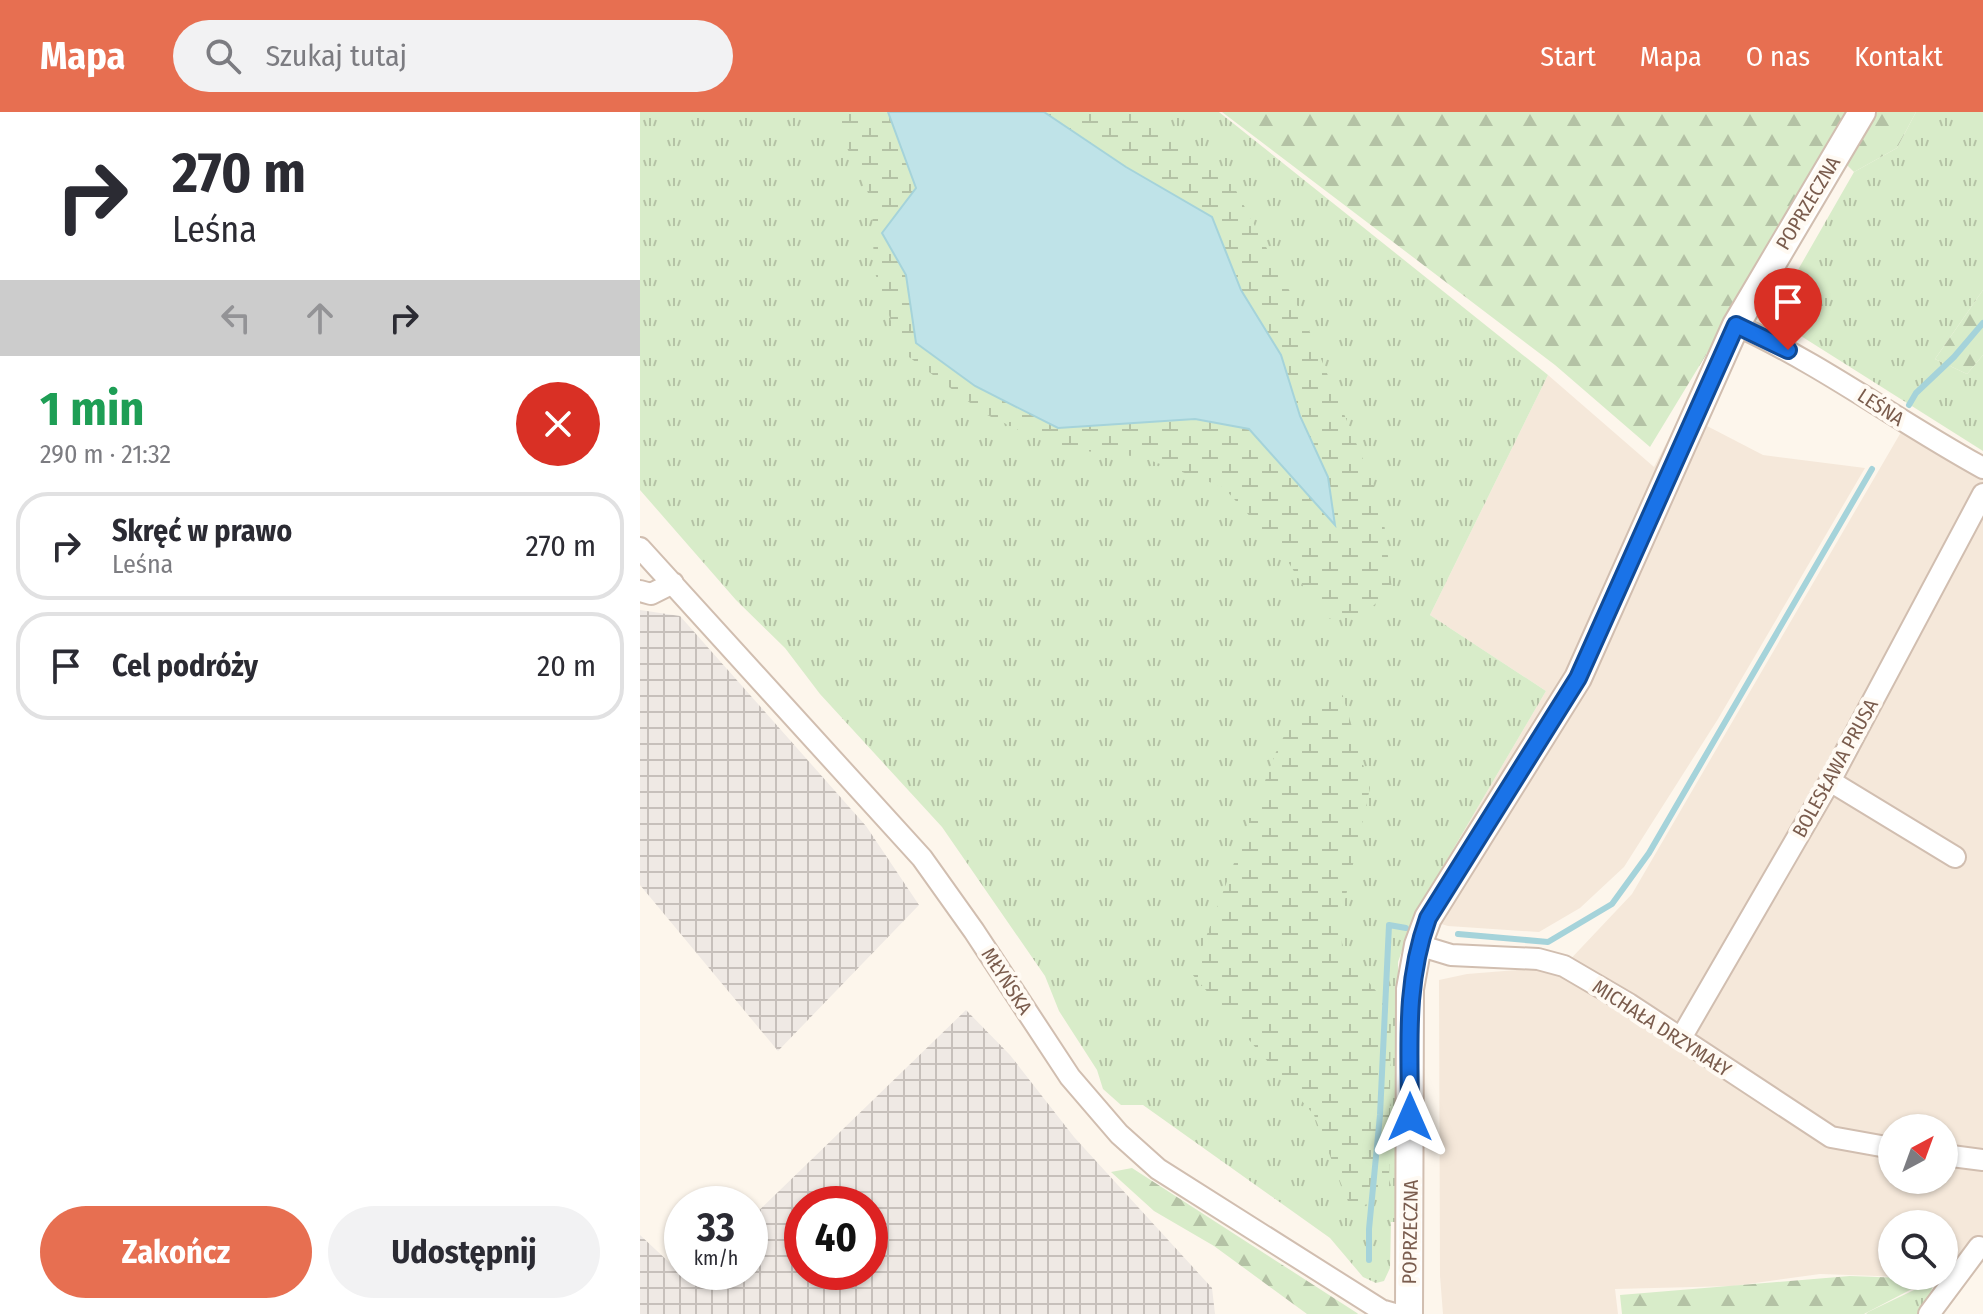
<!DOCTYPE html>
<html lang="pl">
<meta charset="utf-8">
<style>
:root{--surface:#fff;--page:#f2f2f3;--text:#2b2b33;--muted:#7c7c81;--line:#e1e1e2;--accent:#e76f51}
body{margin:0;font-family:"Fira Sans Condensed",sans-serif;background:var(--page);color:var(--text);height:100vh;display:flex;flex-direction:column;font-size:30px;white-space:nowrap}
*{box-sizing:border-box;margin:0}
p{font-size:26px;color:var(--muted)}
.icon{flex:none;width:44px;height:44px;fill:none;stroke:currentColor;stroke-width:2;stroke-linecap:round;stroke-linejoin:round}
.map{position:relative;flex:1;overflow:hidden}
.sheet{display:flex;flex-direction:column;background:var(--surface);width:640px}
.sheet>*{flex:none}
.hud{background:#fff;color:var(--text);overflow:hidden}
.needle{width:52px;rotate:41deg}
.buttons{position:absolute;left:1238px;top:1002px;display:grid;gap:16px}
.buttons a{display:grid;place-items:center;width:80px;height:80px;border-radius:50%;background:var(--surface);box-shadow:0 2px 6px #0004;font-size:40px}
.speed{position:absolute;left:24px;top:1074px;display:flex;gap:16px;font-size:40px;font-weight:700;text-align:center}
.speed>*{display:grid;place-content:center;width:104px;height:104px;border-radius:50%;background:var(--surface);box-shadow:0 2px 6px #0004;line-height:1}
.speed small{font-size:20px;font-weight:400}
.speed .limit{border:12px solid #d22;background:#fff;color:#111}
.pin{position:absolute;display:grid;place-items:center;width:68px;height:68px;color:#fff;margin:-82px -34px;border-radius:50% 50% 50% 0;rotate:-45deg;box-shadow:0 0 8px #0007}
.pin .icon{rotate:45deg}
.me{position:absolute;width:88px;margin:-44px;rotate:0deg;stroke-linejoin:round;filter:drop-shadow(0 0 6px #0008)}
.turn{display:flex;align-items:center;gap:28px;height:168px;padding:0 40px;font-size:36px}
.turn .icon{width:104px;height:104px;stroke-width:2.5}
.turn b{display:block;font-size:56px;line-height:68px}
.lanes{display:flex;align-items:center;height:76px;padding:0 40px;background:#0003;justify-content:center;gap:40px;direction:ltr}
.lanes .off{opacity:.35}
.round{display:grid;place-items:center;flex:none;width:84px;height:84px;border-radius:42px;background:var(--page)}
.summary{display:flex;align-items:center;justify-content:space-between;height:136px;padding:0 40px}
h1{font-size:48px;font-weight:700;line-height:60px;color:#1e9e55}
.cta{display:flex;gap:16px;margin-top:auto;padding:16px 40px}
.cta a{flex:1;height:92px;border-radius:48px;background:var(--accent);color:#fff;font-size:32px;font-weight:700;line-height:92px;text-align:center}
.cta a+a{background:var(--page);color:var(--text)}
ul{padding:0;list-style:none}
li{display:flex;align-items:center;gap:24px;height:108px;margin:0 16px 12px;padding:0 24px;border:4px solid var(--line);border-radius:32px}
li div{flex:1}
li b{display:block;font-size:30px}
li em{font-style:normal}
header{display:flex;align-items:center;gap:48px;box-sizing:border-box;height:112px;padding:0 40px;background:var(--accent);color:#fff}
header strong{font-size:38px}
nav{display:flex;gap:44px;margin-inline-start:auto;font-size:28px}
.search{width:560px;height:72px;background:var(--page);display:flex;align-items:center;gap:20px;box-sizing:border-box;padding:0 28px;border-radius:44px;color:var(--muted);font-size:30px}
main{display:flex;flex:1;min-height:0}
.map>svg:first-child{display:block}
.residential{fill:#f5e8da;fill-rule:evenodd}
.industrial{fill:url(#industrial-grid);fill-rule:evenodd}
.grass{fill:url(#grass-tufts)}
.forest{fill:url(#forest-firs)}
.wetland{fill:url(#wetland-marsh)}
.water{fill:#bfe3e8;stroke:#a5d3da;stroke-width:2}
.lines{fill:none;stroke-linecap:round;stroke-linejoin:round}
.stream{stroke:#a5d3da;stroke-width:6}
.minor-casing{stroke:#d1beb0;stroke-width:24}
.tertiary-casing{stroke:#d1beb0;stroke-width:30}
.minor{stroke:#fff;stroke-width:20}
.tertiary{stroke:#fff;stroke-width:26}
.route-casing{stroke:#114b97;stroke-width:20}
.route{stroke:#1a73e8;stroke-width:14}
.labels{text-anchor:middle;stroke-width:8;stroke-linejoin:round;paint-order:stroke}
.street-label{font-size:20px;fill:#7a5c4d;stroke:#fffaf3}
</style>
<header>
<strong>Mapa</strong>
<div class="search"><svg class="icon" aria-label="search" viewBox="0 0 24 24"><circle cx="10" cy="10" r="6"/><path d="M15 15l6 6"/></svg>Szukaj tutaj</div>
<nav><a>Start</a><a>Mapa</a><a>O nas</a><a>Kontakt</a></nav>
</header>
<main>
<section class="sheet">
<div class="hud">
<div class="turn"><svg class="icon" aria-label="right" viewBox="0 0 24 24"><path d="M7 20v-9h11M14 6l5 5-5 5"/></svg><div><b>270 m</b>Leśna</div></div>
<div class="lanes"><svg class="icon off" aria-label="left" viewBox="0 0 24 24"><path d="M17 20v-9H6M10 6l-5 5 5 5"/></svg><svg class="icon off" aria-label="ahead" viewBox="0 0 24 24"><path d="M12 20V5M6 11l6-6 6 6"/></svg><svg class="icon" aria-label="right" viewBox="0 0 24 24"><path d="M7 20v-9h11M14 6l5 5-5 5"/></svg></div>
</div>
<div class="summary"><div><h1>1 min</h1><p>290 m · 21:32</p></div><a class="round" style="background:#d93025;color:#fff"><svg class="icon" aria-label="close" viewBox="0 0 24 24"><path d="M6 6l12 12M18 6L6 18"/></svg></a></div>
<ul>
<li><svg class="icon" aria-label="right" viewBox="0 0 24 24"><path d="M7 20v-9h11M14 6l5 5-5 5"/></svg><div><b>Skręć w prawo</b><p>Leśna</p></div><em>270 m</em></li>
<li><svg class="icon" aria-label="arrive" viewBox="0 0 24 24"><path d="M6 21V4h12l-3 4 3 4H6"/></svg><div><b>Cel podróży</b></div><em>20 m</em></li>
</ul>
<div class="cta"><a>Zakończ</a><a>Udostępnij</a></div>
</section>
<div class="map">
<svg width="1343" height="1202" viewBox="0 0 1343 1202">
<defs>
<pattern id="industrial-grid" width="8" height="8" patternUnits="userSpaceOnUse" patternTransform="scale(2)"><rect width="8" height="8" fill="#efe9e4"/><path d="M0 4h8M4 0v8" fill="none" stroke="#c7c0bb"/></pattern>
<pattern id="grass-tufts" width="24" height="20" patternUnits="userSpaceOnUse" patternTransform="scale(2)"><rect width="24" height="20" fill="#d8ecc9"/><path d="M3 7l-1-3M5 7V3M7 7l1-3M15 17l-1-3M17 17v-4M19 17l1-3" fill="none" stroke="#b4c2a5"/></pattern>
<pattern id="forest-firs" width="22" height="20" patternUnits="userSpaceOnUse" patternTransform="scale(2)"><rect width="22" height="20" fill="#d8ecc9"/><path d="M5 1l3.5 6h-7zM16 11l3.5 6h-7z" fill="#b4c2a5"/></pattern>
<pattern id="wetland-marsh" width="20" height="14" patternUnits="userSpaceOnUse" patternTransform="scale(2)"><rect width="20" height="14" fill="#d8ecc9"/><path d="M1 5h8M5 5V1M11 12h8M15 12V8" fill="none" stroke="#b4c2a5"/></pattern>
</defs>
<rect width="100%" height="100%" fill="#fdf6ec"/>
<!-- residential -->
<path class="residential" d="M908,263l106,92 28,-54 81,42 102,13 -147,251 -94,148 -44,41 -41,24 -91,-6 -34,-10 132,-225 -116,-76z
M1264,315l79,49v762l-39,33v-47h-52v52h47l-3,2 -116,-4 -86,12 -119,3 3,25h-175l-3,-38 -1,-296 28,-6 97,-8 68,-72zM1252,1016h52v52h-52z"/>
<!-- industrial -->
<path class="industrial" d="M0,498l40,6 186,210 53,79 -141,146 -138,-166z
M326,898l44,45 64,82 138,151 3,26h-575v-79l47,44 8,-7h55v-53zM162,1092h68v68h-68z"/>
<!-- grass -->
<path class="grass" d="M0,0h579l329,263 -118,240 116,76 -132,225 -16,46 1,260h-8l-1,46 -6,13 -8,2 -13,-6 -33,-39 -187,-133h-22l-18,-16 -6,-19 -38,-59 -14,-35 -103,-149 -122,-133 -35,-46 -49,-48 -96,-110z
M1276,0h67v178l-48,69 32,15 16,-19v96l-212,-134 83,-145 43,-24z
M1295,1168l-12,34h-57l2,-2z"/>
<!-- forest -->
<path class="forest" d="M582,0h694l-19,36 -43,24 -23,-23 -181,298 -95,-82z
M1343,178v65l-16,19 -32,-15z
M492,1056l225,145 1,1h-51l-93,-68 -60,-35 -43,-39z
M1210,1164l81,3 -67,35h-242l-2,-19z"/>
<!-- wetland -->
<path class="wetland" d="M186,0h307l92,58 79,148 78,187 10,85 -30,25 -38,4 -44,-70 -57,-62 -82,-30 -84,-9 -72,-34 -84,-63 -27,-81 -2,-68 -20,-45z
M702,581l28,95 -29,130 1,32 49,59 -2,178 -36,27 -39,-99 -122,-141 84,-222 19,-38z"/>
<!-- water -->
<path class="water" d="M248,0h156l82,55 86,50 29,73 40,65 19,61 28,61 7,48 -86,-96 -54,-10 -137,9 -83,-42 -59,-43 -10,-68 -24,-42 34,-45z"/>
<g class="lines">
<!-- stream -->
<path class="stream" d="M1269,293l7,-12 38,-36 29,-34
M818,822l90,8 64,-38 37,-51 223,-384
M729,1148v-31l11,-114 9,-190 17,3"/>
<defs>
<path id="minor" d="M1096,213c87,40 163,97 247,143
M0,436l282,310 52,73 96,146 49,57 39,35 223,141 14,4
M0,479l11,3 22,-11
M1190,669l125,76
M778,833l33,10 87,4 26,7 65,38 202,133 61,11
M1041,926l149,-257 153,-287
M1304,1043l39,5
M1289,1202l50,-67"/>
<path id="tertiary" d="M769,1202l1,-325 8,-44 10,-27 150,-240 158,-353 126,-213"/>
</defs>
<!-- minor casing -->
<use href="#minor" class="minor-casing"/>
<!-- tertiary casing -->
<use href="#tertiary" class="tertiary-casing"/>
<!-- minor -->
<use href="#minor" class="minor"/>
<!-- tertiary -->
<use href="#tertiary" class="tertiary"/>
</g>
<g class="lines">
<defs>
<path id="route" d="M770,1005c0,-70 -6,-132 18,-199l150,-240 158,-353 52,25"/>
</defs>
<!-- route casing -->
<use href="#route" class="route-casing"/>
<!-- route -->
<use href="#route" class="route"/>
</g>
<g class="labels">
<!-- street labels -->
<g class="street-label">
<text transform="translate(1168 91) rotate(-59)" y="7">POPRZECZNA</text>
<text transform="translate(1241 295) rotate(33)" y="7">LEŚNA</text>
<text transform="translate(1195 656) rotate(-61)" y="7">BOLESŁAWA PRUSA</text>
<text transform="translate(367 869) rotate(57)" y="7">MŁYŃSKA</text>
<text transform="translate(1022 916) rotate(33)" y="7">MICHAŁA DRZYMAŁY</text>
<text transform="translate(770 1120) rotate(-89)" y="7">POPRZECZNA</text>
</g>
</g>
</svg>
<div class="buttons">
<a><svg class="needle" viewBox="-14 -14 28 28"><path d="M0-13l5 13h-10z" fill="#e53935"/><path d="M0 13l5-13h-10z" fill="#7c7c81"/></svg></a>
<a><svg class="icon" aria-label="search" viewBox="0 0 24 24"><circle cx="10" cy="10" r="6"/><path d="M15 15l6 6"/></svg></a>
</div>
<div class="speed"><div>33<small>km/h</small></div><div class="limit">40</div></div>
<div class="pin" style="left:1148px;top:238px;background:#d93025"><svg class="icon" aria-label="arrive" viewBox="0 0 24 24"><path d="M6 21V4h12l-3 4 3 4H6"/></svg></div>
<svg class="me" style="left:770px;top:1005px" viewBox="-20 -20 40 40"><path d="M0-17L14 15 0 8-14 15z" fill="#1a73e8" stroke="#fff" stroke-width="4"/></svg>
</div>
</main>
